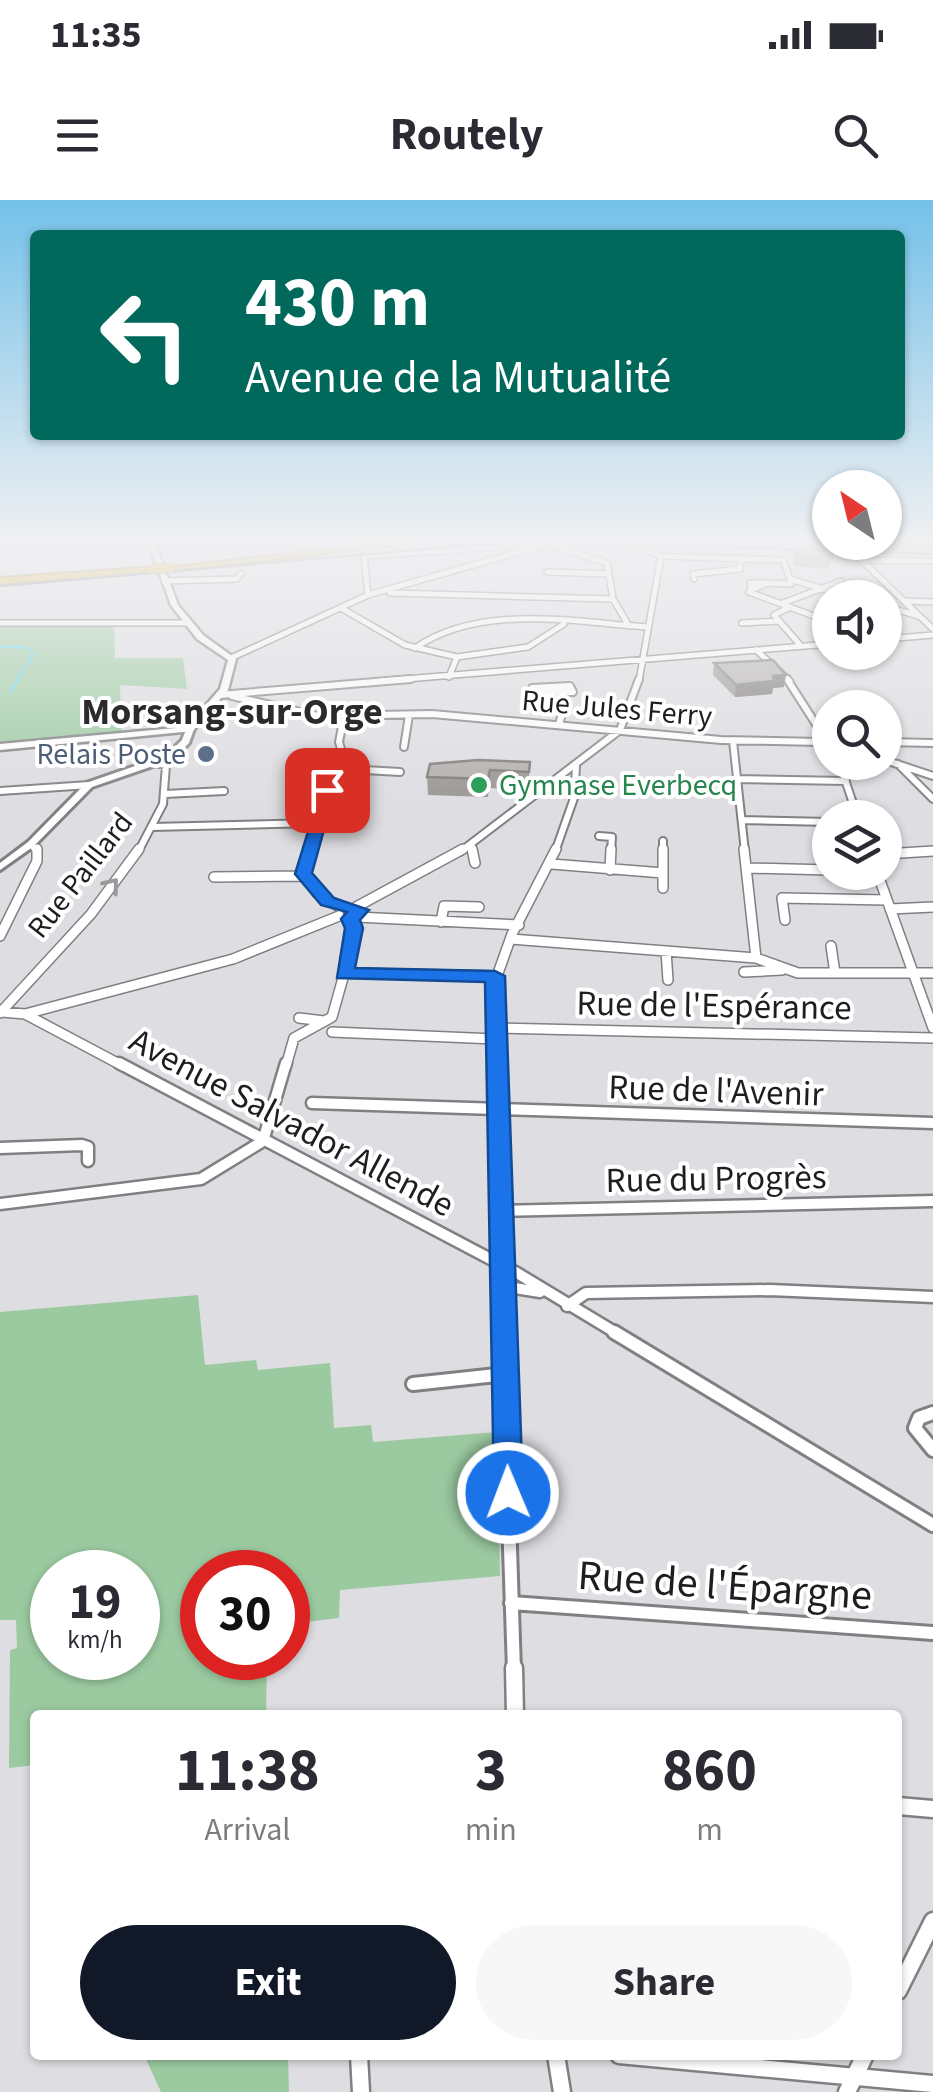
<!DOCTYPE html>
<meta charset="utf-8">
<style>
:root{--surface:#fff;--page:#f7f7f7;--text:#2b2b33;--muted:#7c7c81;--accent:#111827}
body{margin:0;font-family:"Source Sans 3",sans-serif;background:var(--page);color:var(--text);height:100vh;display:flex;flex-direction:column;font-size:38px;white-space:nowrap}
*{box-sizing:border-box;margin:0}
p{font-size:32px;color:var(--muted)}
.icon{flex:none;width:55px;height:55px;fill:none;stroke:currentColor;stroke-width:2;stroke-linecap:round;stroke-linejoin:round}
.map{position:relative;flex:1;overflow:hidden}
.sheet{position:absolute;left:30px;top:1510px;width:872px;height:350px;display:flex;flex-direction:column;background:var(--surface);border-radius:10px;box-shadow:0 2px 8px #0004}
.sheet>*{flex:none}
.top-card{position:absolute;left:30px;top:30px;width:875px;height:210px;border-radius:10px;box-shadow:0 2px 8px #0004;background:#00695c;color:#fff;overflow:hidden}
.needle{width:65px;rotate:325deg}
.controls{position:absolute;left:812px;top:270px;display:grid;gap:20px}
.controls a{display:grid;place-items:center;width:90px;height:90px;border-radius:50%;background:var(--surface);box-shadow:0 2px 8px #0004;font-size:50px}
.speed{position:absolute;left:30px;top:1350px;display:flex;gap:20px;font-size:50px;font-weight:700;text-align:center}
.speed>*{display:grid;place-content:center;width:130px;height:130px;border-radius:50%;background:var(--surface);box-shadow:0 2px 8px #0004;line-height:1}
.speed small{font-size:25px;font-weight:400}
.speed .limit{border:15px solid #d22;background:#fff;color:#111}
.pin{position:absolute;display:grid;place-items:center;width:85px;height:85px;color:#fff;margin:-42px;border-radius:20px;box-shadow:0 5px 15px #0006}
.me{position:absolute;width:110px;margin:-55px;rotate:359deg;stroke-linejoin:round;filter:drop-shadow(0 0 8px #0008)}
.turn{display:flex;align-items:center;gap:35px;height:210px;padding:0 50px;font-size:45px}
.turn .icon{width:130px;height:130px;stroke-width:2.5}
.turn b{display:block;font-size:70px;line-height:85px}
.eta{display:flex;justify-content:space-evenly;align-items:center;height:170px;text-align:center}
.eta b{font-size:60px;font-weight:700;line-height:70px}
.cta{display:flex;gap:20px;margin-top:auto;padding:20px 50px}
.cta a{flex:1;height:115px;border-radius:60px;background:var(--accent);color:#fff;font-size:40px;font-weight:700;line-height:115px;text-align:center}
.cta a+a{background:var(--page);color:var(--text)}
.status{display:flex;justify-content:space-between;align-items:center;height:70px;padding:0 50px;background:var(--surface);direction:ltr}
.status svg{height:28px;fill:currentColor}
header{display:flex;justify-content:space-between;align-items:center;height:130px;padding:0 50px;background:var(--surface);font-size:45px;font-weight:700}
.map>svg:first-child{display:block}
.green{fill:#9bcaa0;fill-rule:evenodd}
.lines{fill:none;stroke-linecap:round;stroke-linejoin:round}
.stream{stroke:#66d5eb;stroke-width:2.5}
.minor-far5-casing{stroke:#808083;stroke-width:8}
.minor-far4-casing{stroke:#808083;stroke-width:10}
.minor-far3-casing{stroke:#808083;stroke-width:12}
.minor-far2-casing{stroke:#808083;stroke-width:15}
.minor-far1-casing{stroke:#808083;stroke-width:18}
.minor-casing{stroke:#808083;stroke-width:21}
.tertiary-casing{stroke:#808083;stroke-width:6}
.secondary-casing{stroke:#808083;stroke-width:5}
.motorway-casing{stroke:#987b1b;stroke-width:4}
.minor-far5{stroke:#fff;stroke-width:5}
.minor-far4{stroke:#fff;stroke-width:6}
.minor-far3{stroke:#fff;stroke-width:9}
.minor-far2{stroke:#fff;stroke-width:10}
.minor-far1{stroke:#fff;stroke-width:12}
.minor{stroke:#fff;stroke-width:16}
.tertiary{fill:#fff;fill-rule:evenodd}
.secondary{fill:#fff;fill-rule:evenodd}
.motorway{fill:#daad18;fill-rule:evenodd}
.tram{stroke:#7a7a7d;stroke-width:2.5}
.motorway-bridge-casing{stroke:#987b1b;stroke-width:11;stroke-linecap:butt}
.motorway-bridge{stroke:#daad18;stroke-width:9}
.wall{fill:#999694}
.shaded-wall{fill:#7d7a78}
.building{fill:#b2aeac;stroke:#7d7a78;stroke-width:2.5}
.oneway{stroke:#9a9a9b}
.route{fill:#1a73e8;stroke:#114b97;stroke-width:2.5}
.service-dot{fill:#5c6f8a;stroke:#fff;stroke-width:4}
.leisure-dot{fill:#2e9e5b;stroke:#fff;stroke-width:4}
.labels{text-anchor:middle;stroke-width:8;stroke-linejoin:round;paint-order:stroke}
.far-street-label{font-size:30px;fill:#1e1e20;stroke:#fff}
.far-service-label{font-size:30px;fill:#4e5e75;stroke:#fff;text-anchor:end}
.far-leisure-label{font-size:30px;fill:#27864d;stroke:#fff;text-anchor:start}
.street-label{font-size:35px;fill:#1e1e20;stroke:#fff}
.far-district-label{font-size:38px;font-weight:bold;fill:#2b2b2e;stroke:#fff}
.near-street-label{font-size:42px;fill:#1e1e20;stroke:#fff}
</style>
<div class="status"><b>11:35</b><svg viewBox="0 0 49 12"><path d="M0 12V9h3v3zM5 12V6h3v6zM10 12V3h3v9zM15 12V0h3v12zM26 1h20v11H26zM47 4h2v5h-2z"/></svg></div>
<header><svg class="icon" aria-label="menu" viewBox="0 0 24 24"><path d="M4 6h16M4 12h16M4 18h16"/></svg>Routely<svg class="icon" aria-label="search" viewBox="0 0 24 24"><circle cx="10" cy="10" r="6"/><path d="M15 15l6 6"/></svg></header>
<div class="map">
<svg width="933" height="1892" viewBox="0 0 933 1892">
<rect width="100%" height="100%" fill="#dedee2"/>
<!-- green -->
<path class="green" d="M0,423l114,1 1,34h68l4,31 -67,-4 2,52 -122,9z
M198,1095l7,70 51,-5 2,10 72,-7 4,65 37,-3 2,17 124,-10 3,144 -160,14 -1,28 -51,6v-52h-86v86h65l-1,57h-231v50l-26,3 1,-118 7,-2 -1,-28h-16v-308zM52,1372h86v86h-86z
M144,1855h144l1,37h-128z"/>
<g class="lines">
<!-- stream -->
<path class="stream" d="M0,446l28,2 5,6 -23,39"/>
<defs>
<path id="minor-far5" d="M547,344l60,19 6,36 16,27
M609,344l16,1
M633,344l28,12 122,4 7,19 63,19
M854,353l79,76
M862,360l71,1
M547,372l62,2
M694,379l-1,-5 47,-5 1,-10
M164,381l72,-2 5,-5
M750,383h18l-17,7z
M768,383l23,1
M749,392l81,30
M390,393l223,6
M368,395l-4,-39 167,-11
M905,401l28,1
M783,403l58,-22
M885,406l33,10
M790,407l-16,8 27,31
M341,408l64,37 52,12 -8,20
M0,423h189
M742,423l37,-2
M885,439l48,-4
M415,448c65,-45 158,-26 233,-21
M756,450l34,31
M457,457l71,-10 36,-23
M231,458l137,-63 179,-51
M381,481l449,-37
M639,481l22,-125"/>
<path id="minor-far4" d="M787,479l39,61
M570,486l3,6 -39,1 -2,-5z
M559,492l5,16 -5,16
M219,495l192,-16
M232,496l86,20 114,-2 289,26 100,2
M344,516l-5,26 8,27 53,3
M733,541l12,111
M885,542l48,1
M404,547l5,-32
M885,560l48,16
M839,562l19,56
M898,564l35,35
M737,579l109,2
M0,591l89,-6
M165,594l59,-3
M742,620l88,2
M152,627l165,-4
M599,636l13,1 -1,15
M663,641v11
M31,644l6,8
M471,645l2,7
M138,652l25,-48 3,-39 -11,-2
M309,652l20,-68
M460,652l160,-122 19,-51
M555,652l19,-54 2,-31
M918,652l15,-1"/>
<path id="minor-far3" d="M310,649l-7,25 14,19 24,15
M472,649l3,14
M663,649v39
M744,649l12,109
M885,654l48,-3
M552,664l111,9
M748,668l82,2
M610,670l1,-21
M877,672l56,156
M214,677l90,-1
M356,707l107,-58
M890,709l43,-2
M357,717l162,8
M785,720l-3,-22 104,2
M441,722l3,-16 35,1
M0,736l37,-75v-12
M511,739l245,19 42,15h135
M831,746l4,27
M666,751l2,29
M744,772l38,-2
M344,773l151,3
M2,812l23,2 98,52
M0,813l91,-99 48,-65
M25,814l208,-55 106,-43
M299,818l25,3
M494,828l439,10
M332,832l163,7
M286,866l8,-28 38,-21 18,-64 1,-34
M494,866l-2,-76 20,-56 44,-85"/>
<path id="minor-far2" d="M119,863l398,210 101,61
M494,863l9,271
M312,903l621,20
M263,941l23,-78
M0,948l82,-3 6,2v14
M0,1004l201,-25 62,-38
M501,1011l432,-10
M502,1086l38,6
M567,1106l19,-13 184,-3 163,7"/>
<path id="minor-far1" d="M503,1132l11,339
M614,1132l319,193
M413,1184l93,-10
M933,1213l-14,5 -4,10 18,22
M511,1403l422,30"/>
<path id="minor" d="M514,1468l1,47
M898,1606l35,3
M898,1791l35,-70
M359,1855l2,37
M556,1855l6,37
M619,1855l314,29
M847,1892l18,-37"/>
<path id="tertiary" d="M187,527l7,2 -5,14 -16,16 -81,28 -58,59 -34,24v-7l28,-21 58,-59 81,-28 15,-15z"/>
<path id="secondary" d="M149,344h6l23,61 25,30 33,24 -8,31 -35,41 -193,19v-6l187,-17 33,-38 8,-29 -31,-21 -26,-34z"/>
<path id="motorway" d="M375,344h31l-236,27 -4,-3z
M824,344l109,1v4l-105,-3z
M155,367l-3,5 -152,12v-6z"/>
</defs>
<!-- minor-far5 casing -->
<use href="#minor-far5" class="minor-far5-casing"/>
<!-- minor-far4 casing -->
<use href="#minor-far4" class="minor-far4-casing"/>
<!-- minor-far3 casing -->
<use href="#minor-far3" class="minor-far3-casing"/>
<!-- minor-far2 casing -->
<use href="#minor-far2" class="minor-far2-casing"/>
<!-- minor-far1 casing -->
<use href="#minor-far1" class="minor-far1-casing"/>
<!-- minor casing -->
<use href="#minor" class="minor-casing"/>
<!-- tertiary casing -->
<use href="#tertiary" class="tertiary-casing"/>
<!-- secondary casing -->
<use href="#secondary" class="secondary-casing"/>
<!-- motorway casing -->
<use href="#motorway" class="motorway-casing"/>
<!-- minor-far5 -->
<use href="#minor-far5" class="minor-far5"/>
<!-- minor-far4 -->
<use href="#minor-far4" class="minor-far4"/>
<!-- minor-far3 -->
<use href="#minor-far3" class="minor-far3"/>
<!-- minor-far2 -->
<use href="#minor-far2" class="minor-far2"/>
<!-- minor-far1 -->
<use href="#minor-far1" class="minor-far1"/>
<!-- minor -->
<use href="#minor" class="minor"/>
<!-- tertiary -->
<use href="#tertiary" class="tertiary"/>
<!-- secondary -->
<use href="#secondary" class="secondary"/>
<!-- motorway -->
<use href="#motorway" class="motorway"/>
<!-- tram -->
<path class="tram" d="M631,344l302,10
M0,386l486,-42"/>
<defs>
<path id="motorway-bridge" d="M152,369l18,-1"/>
</defs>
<!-- motorway-bridge casing -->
<use href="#motorway-bridge" class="motorway-bridge-casing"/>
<!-- motorway-bridge -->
<use href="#motorway-bridge" class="motorway-bridge"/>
</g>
<!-- wall -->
<path class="wall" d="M795,349l39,1 -2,11 -6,8 -33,-3z
M714,463l70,24 -11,1 -1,6 -37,3 -22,-22z
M530,562l-2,28 -39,-2 -1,9 -60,-2 -1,-18z"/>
<!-- shaded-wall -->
<path class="shaded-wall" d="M834,350l-2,11 -6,8 2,-11z
M786,475l-2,12 -11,1 -1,6 -37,3 1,-12 37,-9z"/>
<!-- building -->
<path class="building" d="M795,349l39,1 -6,8 -33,-2z
M773,460l13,15 -13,1 1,5 -38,4 -22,-22z
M478,560l52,2 -1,10 -39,-2 -2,9 -61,-2 3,-13z"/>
<!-- one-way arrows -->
<defs><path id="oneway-chevron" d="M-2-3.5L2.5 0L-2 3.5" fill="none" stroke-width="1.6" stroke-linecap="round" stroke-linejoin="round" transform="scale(2.5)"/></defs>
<use class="oneway" href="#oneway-chevron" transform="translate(112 685) rotate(-51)"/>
<!-- sky -->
<linearGradient id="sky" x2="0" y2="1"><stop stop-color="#74c1e9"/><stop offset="0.56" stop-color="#f0f0f2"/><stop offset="1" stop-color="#f0f0f2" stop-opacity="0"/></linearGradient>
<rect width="933" height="609" fill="url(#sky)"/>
<!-- route -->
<path class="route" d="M322,586l13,4 -23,83 22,25 35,12 -9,10 3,8 -8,40 140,3 10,5 18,517 -4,9 -11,3 -10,-3 -4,-9 -9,-511 -148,-4 8,-50 -4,-9 6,-7 -26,-7 -26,-31z"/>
<!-- markers -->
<circle class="service-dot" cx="206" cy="554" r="10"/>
<circle class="leisure-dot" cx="479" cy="585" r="10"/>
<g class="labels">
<!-- far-street labels -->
<g class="far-street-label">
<text transform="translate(617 508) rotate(5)" y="10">Rue Jules Ferry</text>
<text transform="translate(80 675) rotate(-52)" y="10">Rue Paillard</text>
</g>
<!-- far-service labels -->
<g class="far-service-label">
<text x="186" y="564">Relais Poste</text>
</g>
<!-- far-leisure labels -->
<g class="far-leisure-label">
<text x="499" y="595">Gymnase Everbecq</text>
</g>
<!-- street labels -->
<g class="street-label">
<text transform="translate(714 805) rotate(1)" y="12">Rue de l'Espérance</text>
<text transform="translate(716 890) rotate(2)" y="12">Rue de l'Avenir</text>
<text transform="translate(292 922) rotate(28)" y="12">Avenue Salvador Allende</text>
<text transform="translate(716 978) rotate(-1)" y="12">Rue du Progrès</text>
</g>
<!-- far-district labels -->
<g class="far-district-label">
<text x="232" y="524">Morsang-sur-Orge</text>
</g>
<!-- near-street labels -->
<g class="near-street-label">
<text transform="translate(725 1384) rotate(4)" y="15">Rue de l'Épargne</text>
</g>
</g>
</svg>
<div class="controls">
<a><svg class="needle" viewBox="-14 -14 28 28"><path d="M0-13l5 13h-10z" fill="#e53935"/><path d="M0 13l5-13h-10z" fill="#7c7c81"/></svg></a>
<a><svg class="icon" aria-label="sound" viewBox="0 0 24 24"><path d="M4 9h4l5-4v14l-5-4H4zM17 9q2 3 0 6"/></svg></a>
<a><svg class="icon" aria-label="search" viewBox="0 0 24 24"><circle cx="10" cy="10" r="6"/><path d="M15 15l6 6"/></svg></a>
<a><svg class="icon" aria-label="layers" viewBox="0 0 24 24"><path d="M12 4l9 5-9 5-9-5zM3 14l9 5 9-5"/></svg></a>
</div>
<div class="speed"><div>19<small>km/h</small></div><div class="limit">30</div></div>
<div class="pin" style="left:327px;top:590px;background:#d93025"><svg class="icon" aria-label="arrive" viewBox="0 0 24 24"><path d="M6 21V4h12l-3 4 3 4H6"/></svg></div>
<svg class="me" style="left:508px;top:1293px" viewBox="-20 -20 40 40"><circle r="17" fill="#1a73e8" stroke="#fff" stroke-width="3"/><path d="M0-11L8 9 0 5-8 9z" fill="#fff"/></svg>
<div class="top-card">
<div class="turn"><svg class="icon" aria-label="left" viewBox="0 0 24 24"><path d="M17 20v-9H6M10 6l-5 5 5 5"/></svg><div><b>430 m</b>Avenue de la Mutualité</div></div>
</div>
<section class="sheet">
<div class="eta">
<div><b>11:38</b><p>Arrival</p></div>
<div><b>3</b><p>min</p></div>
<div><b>860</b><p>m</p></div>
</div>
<div class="cta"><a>Exit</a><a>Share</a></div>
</section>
</div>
